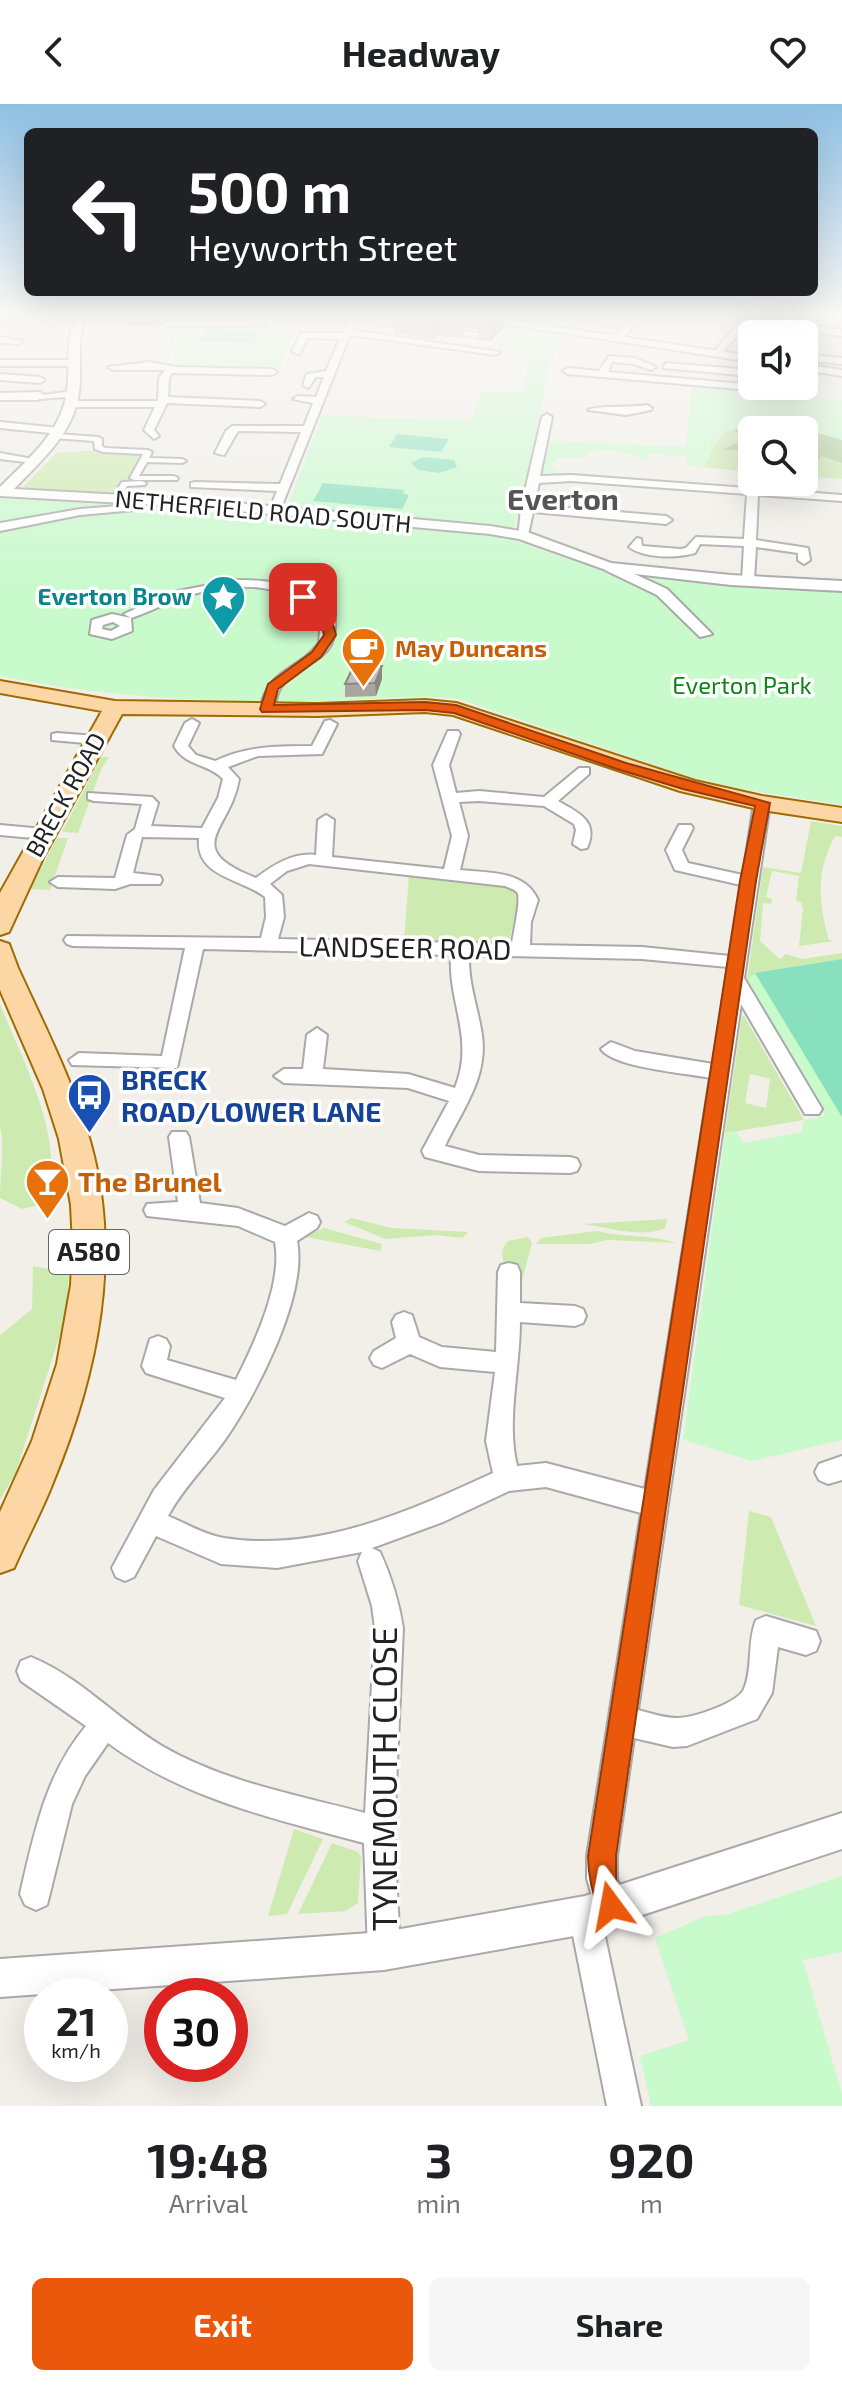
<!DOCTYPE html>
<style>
:root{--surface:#fff;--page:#f6f6f6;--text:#202124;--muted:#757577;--accent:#ea580c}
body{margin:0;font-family:"Exo 2",sans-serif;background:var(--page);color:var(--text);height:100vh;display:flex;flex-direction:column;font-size:30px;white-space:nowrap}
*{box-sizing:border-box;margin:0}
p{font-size:26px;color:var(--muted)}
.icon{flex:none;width:44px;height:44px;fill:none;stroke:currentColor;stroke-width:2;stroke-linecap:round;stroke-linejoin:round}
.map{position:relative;height:2002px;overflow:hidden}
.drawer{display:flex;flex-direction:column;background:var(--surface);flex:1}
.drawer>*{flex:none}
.guide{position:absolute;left:24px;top:24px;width:794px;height:168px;border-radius:12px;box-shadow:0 8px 32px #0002;background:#202124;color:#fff;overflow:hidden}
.controls{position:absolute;left:738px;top:216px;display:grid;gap:16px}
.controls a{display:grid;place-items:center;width:80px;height:80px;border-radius:12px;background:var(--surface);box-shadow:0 8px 32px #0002;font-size:40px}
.speed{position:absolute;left:24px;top:1874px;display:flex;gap:16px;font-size:40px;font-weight:700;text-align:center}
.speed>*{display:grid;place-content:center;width:104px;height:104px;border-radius:50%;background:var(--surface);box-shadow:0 8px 32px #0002;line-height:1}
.speed small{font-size:20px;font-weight:400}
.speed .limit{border:12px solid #d22;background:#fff;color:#111}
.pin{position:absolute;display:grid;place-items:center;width:68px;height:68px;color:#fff;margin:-34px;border-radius:16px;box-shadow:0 4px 12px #0006}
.me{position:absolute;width:88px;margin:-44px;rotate:347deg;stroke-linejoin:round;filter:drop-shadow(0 0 6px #0008)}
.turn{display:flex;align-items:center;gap:28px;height:168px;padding:0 32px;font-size:36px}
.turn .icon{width:104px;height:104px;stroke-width:2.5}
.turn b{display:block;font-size:56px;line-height:68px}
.eta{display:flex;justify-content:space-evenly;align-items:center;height:136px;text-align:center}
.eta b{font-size:48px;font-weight:700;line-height:56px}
.primary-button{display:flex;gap:16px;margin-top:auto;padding:16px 32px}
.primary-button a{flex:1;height:92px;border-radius:12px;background:var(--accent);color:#fff;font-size:32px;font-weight:700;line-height:92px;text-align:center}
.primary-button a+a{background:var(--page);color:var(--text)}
header{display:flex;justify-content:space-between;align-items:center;height:104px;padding:0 32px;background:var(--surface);font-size:36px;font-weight:700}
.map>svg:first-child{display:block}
.grass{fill:#cdebb0;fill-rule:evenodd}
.forest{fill:#add19e}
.park{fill:#c8facc}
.pitch{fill:#88e0be}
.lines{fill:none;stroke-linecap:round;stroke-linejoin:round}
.pedestrian-casing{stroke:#a9a9a9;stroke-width:4}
.minor-casing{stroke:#a9a9a9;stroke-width:4}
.tertiary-casing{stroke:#a9a9a9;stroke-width:4}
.primary-casing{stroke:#a06b00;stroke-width:4}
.pedestrian{fill:#fff;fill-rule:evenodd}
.minor{fill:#fff;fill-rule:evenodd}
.tertiary{fill:#fff;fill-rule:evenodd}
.primary{fill:#fcd6a4;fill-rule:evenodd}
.wall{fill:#aba49e}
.shaded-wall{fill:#8b8681}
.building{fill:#c7bfb8;stroke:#8b8681;stroke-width:2}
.route{fill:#ea580c;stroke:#983908;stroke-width:2}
.labels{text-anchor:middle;stroke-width:7;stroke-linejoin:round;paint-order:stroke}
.far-street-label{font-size:24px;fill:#222;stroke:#fff}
.far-culture-label{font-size:24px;font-weight:bold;fill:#0d838f;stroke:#fff;text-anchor:end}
.far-food-label{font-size:24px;font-weight:bold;fill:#c56008;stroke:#fff;text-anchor:start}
.far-park-label{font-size:24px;fill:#0c8416;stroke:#fff}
.shield{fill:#fff;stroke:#646464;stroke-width:2}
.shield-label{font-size:26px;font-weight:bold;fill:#222}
.street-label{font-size:28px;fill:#222;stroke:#fff}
.transit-label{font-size:28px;font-weight:bold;fill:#164399;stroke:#fff;text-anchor:start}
.food-label{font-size:28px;font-weight:bold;fill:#c56008;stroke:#fff;text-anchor:start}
.far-district-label{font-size:30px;font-weight:bold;fill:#555;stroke:#fff}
.near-street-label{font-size:34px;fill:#222;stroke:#fff}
</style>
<header><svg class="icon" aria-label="back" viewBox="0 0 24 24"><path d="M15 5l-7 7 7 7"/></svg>Headway<svg class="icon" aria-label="heart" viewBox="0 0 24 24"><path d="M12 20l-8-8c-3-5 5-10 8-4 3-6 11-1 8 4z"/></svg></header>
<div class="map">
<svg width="842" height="2002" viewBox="0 0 842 2002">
<rect width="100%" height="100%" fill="#f2efe9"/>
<!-- grass -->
<path class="grass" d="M471,208l81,3 84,-3 -6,6 -24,-4 -10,9 24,5 -2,2z
M766,322l40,4 36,10v39l-38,-3v-46h-52v42l-51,-5 4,-2c16,-39 19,-36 61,-39z
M97,346l47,2 -15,31 -15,12 -88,-6 -2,-3 32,-33z
M101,653h8l-8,13 -23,63 -16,-1z
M811,717l31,5v11l-7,-1c-19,35 -17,66 -6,104l6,1 -36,5 4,-37 -2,-7 -5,-1 3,-25 -27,-5 -6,26 6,2 -1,5 -8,-1 -3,38 20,18 6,-5 16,5 40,-6v6l-87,14 71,143 -79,-136 16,-113 38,6z
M57,734h11l-18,52 -20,-1z
M409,771l97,9 15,9 -11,45 -11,5 -95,-3z
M0,900c25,63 64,130 48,199l-26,6 -22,-11c0,-21 5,-53 0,-71z
M742,912h2l60,104 -79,13zM750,970l20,5 -4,29 -21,-5z
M352,1114l39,10 77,4 -5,6 -26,-3 -52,4 -41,-17z
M667,1115l-2,9c-22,11 -58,-1 -82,-4z
M324,1124l58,16 -2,7 -74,-14z
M597,1127c26,7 53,3 79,12l-69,-3 -18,4h-53l5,-6z
M528,1133l4,6 -13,49c-8,-15 -26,-36 -11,-51z
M33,1162l36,6 -3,44 -50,156 -16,28v-165l32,-26z
M749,1407l22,6 45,109 -77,-21z
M294,1725l29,10 -36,75 -19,2z
M332,1739l26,9 3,5 -3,46 -12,8 -48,3z"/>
<!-- forest -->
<path class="forest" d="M752,322c31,0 61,4 90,14v23l-20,-7 -5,6 -13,-2v-30h-52v27l-6,-7h-24l20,-10v-4l-9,-6z"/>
<!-- park -->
<path class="park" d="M272,220l-5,8 28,2 -17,35 -102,-3 -8,-38z
M506,223l55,8 -13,34 -14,80 -20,79 -227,-21 35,-91 149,4 11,-29 42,1 5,-37 -31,-5z
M692,281l150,14v41c-37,-12 -90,-25 -125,-3l-8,20 2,2 -10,8 -14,-2v-8l-37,-3 -2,7 -37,-12 -22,3 -2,5 -29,1 -6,5 1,5 8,6 -19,-2 8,-31 136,6z
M0,394l171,10 329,28 97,33 43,7 202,16v213l-106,-17 -46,-11 -232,-78c-45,-5 -89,1 -134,2 -109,2 -218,-3 -324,-25z
M842,855v481l-90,21 -69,-21 42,-307 11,-2 7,12 59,-11 2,-12 21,-4 -78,-136 8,-7z
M842,1772v76l-39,8 39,134v12h-191l-11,-50 49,-16 -34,-102 48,-21 25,-3z"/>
<!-- pitch -->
<path class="pitch" d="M207,226l54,2 -6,11 -55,-2z
M397,330l52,5 -8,13 -52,-5z
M423,353l31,3 3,7 -18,6 -21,-3 -7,-7z
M323,379l81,7 -1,3 6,2 -7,14 -89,-8z
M842,855v158l-87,-144z"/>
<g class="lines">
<defs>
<path id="pedestrian" d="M0,289l40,-1 3,2 -5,6h-38z
M57,330l41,3 4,2v7l3,2 43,2 4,2 -3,6 33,1 4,2 -4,2 -35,-1 -8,14h35l4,2 -1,2h-43l-4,-2 13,-24 -40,-2 -8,-3 -1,-8 -40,-3v-4z
M142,377l4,2 -1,2 -18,1 -10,16 -7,-2 12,-18z"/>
<path id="minor" d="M23,208h34l27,5 -4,3z
M351,208l130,22 -5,3 -120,-17 -4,10 148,22 -5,3 -145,-20 -71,178 -10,-2 8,-20 -86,-4v-4l4,-1 85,2 21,-52 -63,-1 -14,24 -9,-2 11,-22 6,-5h72l9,-23 -20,-4 5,-3 18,1 8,-20h-8l-8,11 -5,-3 4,-11 19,-3 14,-32 -33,-1 -7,16 -8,-2 9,-19h41z
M639,208h9l-26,26h-6v-4z
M748,208h9l-5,6 90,12v6l-94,-13 -26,30h-6v-4z
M263,216l3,5 -100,2 -4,-3 4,-3z
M0,233l23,4 -5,3 -18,-1z
M804,250l38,4v6l-38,-4z
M609,252l26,2 21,9 -5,3 -17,-6 -22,-2 -4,10 160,14 -6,5 -194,-17 -5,-3 5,-3 31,3z
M0,256h75l5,3 -5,3h-75z
M149,258l28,5 95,2 5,3 -5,3 -100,-2 -3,5 -1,19 92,4 5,3 -5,3 -93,-4 -13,27 5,6 -5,3 -10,-9 11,-23h-84l-5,-3 5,-3h87l1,-23 6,-8h-52l-5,-3z
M666,259l86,7v6l-89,-8z
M0,270l40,3 5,3 -5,3 -40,-3z
M73,287l4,1v4l-37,3 -5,-3z
M647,301l5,3 -1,2 -25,5 -38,-5c9,-5 44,-2 59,-5z
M547,310l5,3 -12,59 31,-1 271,20v6l-84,-6 -2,45 52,8 2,12 -6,4 -6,-4v-7l-42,-6 -2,33 -6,4 -6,-4 2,-34 -44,-2 -5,9c-18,5 -50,6 -66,-6l8,-9 4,1 1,7 38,3 6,-1 10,-11 48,2 3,-45 -176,-13 -32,2 -5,22 132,11 6,4 -6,4 -133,-12 -5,23 -10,3 3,-30 21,-91z
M0,318l60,6 5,3 -5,3 -60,-6z
M0,349l38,7 -5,3 -33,-4z
M131,401l6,3 -2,2 -55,5 -80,16v-8l80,-14z
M605,460h8l54,25 45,45 -12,3 -43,-42 -52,-25z
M235,476c44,0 72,4 100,40 3,45 -35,39 -54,67 -5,8 -5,17 -9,25l-5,1 -7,-4c9,-42 37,-37 59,-66l2,-22c-36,-44 -94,-39 -144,-22 -15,6 -30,14 -46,19l-7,-4 49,-22z
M112,510l19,4 1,13 -20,8 -22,-5 2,-14zM113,518l7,4 -9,5 -9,-2 1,-4z
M192,615l7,4 -11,23 8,9 19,6c32,-15 62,-15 97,-15l13,-25 5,-1 7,4 -15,30 -64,2 -30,11 11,12c-8,51 -60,69 17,99 17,-13 38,-26 60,-23l2,-35 8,-5 8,5 -2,37 112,12 8,-33 -19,-71 15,-34h10l2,3 -11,31 7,28 23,-2 65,6 35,-29h10v6l-31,27c21,12 41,20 29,47l-6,1 -8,-5 3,-14 -2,-6 -30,-18 -65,-5 -20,1 9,34 -8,34c28,3 65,0 78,30l-7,22 -1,23 112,2 88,9 11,-71 -66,-15 -9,-20 13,-25h12l2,3 -11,22 6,13 55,12 11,-72 8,-5 8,5 -26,175 78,131 -3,5h-14l-64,-110 -103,706c12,3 26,8 38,8 15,1 62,-15 68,-29 9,-21 3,-47 12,-69l10,-4 50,15 4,10 -4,10 -10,4 -28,-8 -6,46 -15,26 -70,27 -14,1 -39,-9 -17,118v23l10,27 -5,11 -11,5 -10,-4 40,188h-34l-38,-191 5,-11 11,-5 9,4 -7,-24v-23l54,-343 -95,-26 -37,4 -66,31 -71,26 8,4c11,24 19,50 23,76l-9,204 6,119 -5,11 -11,5 -11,-5 -5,-11 -4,-108c-89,-24 -180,-44 -256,-100l-23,33 -13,28 -25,101 -11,5 -11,-5 -5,-11c14,-60 25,-119 66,-168l-65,-45 -4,-10 4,-10 10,-4c49,20 86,62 131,89 62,36 135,49 203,67l10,-185 -3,-22 -14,-45 4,-9 -85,16 -56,-4 -65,-28 -22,41 -9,4 -9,-4 -4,-9 42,-78 71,-92 -79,-25 -4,-7 8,-27 8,-3 8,3 4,7 -3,14 69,20c18,-36 47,-97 39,-138l-37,-16 -91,-10 -3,-6 3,-6 31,-2 -9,-65 3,-5h14l3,5 11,66 38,5 47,18 24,-13 8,3 3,6 -3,6 -20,13c11,55 -42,156 -73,200 -18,25 -42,48 -56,75 17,7 37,19 56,22 94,15 186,-27 269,-65l-7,-32 9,-69 -55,-5 -30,-13 -28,14 -8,-3 -4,-7 4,-7 22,-13 -4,-16 4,-7 8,-3 8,3 7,22 23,10 54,5 2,-80 3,-7 8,-2 8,2 3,7v31l55,3 8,3 3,7 -3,7 -8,3 -55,-4c0,47 -14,99 -3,144l29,-3 99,26 65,-411c-23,-5 -96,-10 -109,-29l10,-7 24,9 78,13 15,-97 -86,-8 -173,-4c-1,28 9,53 13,80 6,43 -20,75 -37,111l34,9 91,2 7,2 3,6 -3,6 -7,2 -91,-2 -54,-14 -3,-6 27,-50 -41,-13 -124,-5 -10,-7 10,-7h19l4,-34 10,-7 10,7 -4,34 85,5 47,14c20,-50 -7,-84 -4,-133l-248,-6 -26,119 -105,-3 -3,-5 10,-7 83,3 23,-108 -112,-2 -6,-2 -3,-4 3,-4 194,2 5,-21 -1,-20c-24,-19 -70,-20 -66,-59l-57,-1 -9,36 27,3 2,4 -2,4h-30l-15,5 -57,-2 -8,-5 8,-5 57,1 12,-43 8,-6 7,-25 -48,-3 -6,-2v-6l64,4 6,6 -7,23 51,2 16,-30 5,-19c-15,-16 -37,-12 -49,-33l11,-23zM309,760l196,22c4,2 9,3 12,6 5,5 -4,42 -5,52l-234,-5 6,-22 -2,-22 -12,-11 17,-13z
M57,629l39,3 7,4 -7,4 -44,-4v-6z
M0,721l44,4 8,5 -8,5 -44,-4z
M842,1352v24l-14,4 -9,-4 -4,-8 4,-8z"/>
<path id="tertiary" d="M79,208h10c-15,26 -6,51 -10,80 -4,40 -39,70 -65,97l180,10 296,27 37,6 84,31 120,12 111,6v10l-111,-6 -122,-14 -90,-32 -29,-5 -296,-27 -194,-11v-9c27,-27 62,-55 67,-96 4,-28 -4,-53 12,-79z
M427,208h28l297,44v6z
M804,260l38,6v6l-38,-6z
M842,1709v36l-257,85 -201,36 -384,27v-38l384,-27 201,-36z"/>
<path id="primary" d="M0,577l115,20 202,3 108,-4 31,3 239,78 67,15 80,12v14l-80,-12 -82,-19 -227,-76 -28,-3 -108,4 -195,-2 -78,142 -35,76 -9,3v-42l102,-182 -102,-18z
M0,837l9,3 9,24c26,57 55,113 72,173 33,116 7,235 -38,344 -11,28 -26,55 -38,83l-14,5v-61l32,-71 25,-77 14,-79 2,-40 -2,-40 -12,-66 -16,-50 -43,-99z"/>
</defs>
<!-- pedestrian casing -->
<use href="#pedestrian" class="pedestrian-casing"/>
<!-- minor casing -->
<use href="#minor" class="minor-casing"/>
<!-- tertiary casing -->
<use href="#tertiary" class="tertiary-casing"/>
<!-- primary casing -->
<use href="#primary" class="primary-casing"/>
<!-- pedestrian -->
<use href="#pedestrian" class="pedestrian"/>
<!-- minor -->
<use href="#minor" class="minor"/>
<!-- tertiary -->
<use href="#tertiary" class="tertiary"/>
<!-- primary -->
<use href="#primary" class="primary"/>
</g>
<!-- wall -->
<path class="wall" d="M126,208h38l-6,14h-30z
M412,208h92l-1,17 -13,12 -12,-1v-10l-14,-2v10l-28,-2 -3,3 -39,-6v-15l18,-2z
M382,562v13l-6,17 -31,1v-13z"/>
<!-- shaded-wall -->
<path class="shaded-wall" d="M156,208h8l-6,14z
M498,208h6l-1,17 -13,12v-22z
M437,217l-1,15 -3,3v-15z
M382,562v13l-6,17 -1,-13z"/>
<!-- building -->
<path class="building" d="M485,208h13l-8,7 -12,-2z
M399,210l65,9 -27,-2 -4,3 -39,-6z
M354,561l28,1 -7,17 -30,1z"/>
<!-- sky -->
<linearGradient id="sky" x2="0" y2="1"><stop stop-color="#8fc0e4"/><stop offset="0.43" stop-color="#f9f8f5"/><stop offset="1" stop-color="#f9f8f5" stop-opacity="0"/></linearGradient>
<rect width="842" height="488" fill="url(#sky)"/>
<!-- route -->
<path class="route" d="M299,490c21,-1 33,23 37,41l-15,22 -43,32 -4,16 151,-3 31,3 170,58 144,40 -14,78 -140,975v23l9,27 -4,10 -10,5 -10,-5c-8,-20 -13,-38 -13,-60l152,-975 15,-75 -72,-17 -66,-20 -163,-56 -29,-3 -163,2 -2,-3 8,-25 44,-32 12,-17 -5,-19 -20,-17z"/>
<!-- icons -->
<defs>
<symbol id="sight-pin" viewBox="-11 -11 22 30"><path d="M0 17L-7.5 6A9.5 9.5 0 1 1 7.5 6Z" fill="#0f9aa8" stroke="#fff"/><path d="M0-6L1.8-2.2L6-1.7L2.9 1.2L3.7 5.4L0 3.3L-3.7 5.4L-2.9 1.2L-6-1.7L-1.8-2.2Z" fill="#fff"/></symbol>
<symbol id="cafe-pin" viewBox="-11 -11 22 30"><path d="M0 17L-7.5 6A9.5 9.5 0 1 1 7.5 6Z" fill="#e8710a" stroke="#fff"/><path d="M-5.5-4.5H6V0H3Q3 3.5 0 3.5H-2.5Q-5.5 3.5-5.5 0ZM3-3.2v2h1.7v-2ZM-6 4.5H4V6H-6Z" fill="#fff"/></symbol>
<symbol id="bus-pin" viewBox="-11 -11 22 30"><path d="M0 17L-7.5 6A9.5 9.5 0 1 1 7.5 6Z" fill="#1a4fb4" stroke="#fff"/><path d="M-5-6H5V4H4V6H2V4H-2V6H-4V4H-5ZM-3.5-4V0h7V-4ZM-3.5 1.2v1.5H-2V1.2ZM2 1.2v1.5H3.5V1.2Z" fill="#fff"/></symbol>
<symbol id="bar-pin" viewBox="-11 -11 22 30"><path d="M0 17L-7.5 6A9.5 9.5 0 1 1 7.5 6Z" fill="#e8710a" stroke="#fff"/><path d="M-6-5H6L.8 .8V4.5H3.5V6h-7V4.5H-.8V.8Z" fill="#fff"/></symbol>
</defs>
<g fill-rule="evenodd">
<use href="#sight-pin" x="198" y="468" width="51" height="69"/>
<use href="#cafe-pin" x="338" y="520" width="51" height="69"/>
<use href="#bus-pin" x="64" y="966" width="51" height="69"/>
<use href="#bar-pin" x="22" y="1052" width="51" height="69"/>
</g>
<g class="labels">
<!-- far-street labels -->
<g class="far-street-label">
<text transform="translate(263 408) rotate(5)" y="8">NETHERFIELD ROAD SOUTH</text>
<text transform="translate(66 691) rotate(-61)" y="8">BRECK ROAD</text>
</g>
<!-- far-culture labels -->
<g class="far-culture-label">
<text x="192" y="501">Everton Brow</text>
</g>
<!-- far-food labels -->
<g class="far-food-label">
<text x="395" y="553">May Duncans</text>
</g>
<!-- far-park labels -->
<g class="far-park-label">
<text x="742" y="590">Everton Park</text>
</g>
<!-- shield labels -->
<rect class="shield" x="49" y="1126" width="80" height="44" rx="6"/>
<g class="shield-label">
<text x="89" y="1157">A580</text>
</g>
<!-- street labels -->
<g class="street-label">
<text transform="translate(405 844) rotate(1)" y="10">LANDSEER ROAD</text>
</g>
<!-- transit labels -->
<g class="transit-label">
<text x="121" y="986">BRECK<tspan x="121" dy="32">ROAD/LOWER LANE</tspan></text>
</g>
<!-- food labels -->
<g class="food-label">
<text x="78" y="1088">The Brunel</text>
</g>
<!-- far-district labels -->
<g class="far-district-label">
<text x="563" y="406">Everton</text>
</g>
<!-- near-street labels -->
<g class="near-street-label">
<text transform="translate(385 1675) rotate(-90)" y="12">TYNEMOUTH CLOSE</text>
</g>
</g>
</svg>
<div class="controls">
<a><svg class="icon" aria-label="sound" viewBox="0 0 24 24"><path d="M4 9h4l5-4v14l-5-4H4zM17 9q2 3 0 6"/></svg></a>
<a><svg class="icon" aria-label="search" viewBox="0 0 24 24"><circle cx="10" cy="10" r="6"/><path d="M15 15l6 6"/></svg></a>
</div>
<div class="speed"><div>21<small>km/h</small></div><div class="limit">30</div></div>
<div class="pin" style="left:303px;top:493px;background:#d93025"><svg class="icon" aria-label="arrive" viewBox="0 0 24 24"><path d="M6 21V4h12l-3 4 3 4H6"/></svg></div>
<svg class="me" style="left:611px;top:1802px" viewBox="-20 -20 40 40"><path d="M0-17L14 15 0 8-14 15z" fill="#ea580c" stroke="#fff" stroke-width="4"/></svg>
<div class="guide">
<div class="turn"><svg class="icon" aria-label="left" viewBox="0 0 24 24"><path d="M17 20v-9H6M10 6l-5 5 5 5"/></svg><div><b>500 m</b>Heyworth Street</div></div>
</div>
</div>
<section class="drawer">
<div class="eta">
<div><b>19:48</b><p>Arrival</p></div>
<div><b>3</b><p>min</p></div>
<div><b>920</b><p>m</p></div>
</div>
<div class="primary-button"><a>Exit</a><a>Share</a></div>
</section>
